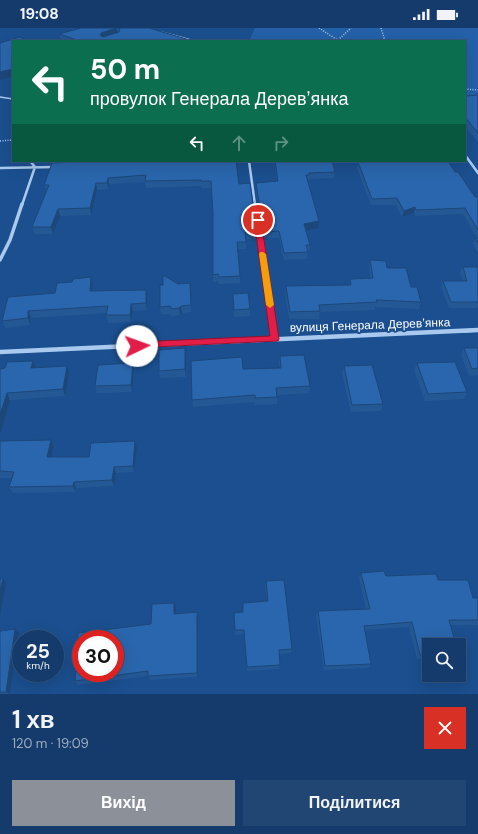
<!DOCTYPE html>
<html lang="uk">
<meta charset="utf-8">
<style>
:root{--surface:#143b6b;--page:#214673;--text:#f1f3f6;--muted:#9dadc1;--line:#33557e;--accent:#8c9099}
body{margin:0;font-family:"DM Sans",sans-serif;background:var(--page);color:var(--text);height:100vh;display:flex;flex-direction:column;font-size:15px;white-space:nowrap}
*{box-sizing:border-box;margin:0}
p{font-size:13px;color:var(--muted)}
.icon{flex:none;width:22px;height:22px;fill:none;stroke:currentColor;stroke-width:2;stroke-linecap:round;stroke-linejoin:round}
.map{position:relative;height:666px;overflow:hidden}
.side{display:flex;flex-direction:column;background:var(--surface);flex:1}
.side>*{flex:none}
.guide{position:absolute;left:12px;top:12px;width:454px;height:122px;border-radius:0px;box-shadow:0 4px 16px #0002,0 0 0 1px var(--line);background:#0b6e4f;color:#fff;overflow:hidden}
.fabs{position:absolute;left:422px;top:610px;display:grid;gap:8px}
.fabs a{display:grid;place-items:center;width:44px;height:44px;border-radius:0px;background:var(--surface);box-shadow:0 4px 16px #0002,0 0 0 1px var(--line);font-size:20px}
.speed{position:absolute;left:12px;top:602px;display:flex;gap:8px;font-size:20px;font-weight:700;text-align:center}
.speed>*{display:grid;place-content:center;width:52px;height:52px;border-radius:50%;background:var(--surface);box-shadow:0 4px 16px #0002,0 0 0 1px var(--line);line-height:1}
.speed small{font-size:10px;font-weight:400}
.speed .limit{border:6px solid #d22;background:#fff;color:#111}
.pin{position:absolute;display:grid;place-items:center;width:34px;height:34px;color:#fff;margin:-17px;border:2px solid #fff;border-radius:50%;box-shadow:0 1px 4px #0007}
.me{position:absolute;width:44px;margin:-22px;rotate:87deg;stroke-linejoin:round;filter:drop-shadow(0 0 3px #0008)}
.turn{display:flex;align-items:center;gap:14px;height:84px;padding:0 12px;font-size:18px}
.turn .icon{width:52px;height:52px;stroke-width:2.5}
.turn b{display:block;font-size:28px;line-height:34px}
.lanes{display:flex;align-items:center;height:38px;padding:0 12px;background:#0003;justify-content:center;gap:20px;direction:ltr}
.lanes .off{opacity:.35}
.round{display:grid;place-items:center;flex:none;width:42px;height:42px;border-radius:0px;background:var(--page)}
.summary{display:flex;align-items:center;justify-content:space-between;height:68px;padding:0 12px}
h1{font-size:24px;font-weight:700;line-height:30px}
.action{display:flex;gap:8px;margin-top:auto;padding:8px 12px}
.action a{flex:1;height:46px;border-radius:0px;background:var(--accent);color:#fff;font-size:16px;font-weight:700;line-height:46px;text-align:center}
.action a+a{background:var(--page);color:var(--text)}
.status{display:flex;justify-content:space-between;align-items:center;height:28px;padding:0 20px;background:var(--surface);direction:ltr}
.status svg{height:11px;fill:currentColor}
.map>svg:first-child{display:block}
.green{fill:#2461a8}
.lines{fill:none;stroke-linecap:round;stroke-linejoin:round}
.path{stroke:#a9c9ee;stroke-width:1.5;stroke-dasharray:1 1.5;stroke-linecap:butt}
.lane{stroke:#a9c9ee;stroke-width:1.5}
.street-far2{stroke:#a9c9ee;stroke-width:2.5}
.street-far1{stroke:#a9c9ee;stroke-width:3.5}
.street{stroke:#a9c9ee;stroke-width:4.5}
.wall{fill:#245895}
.shaded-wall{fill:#1d4779}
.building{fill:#2a66ad;stroke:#1d4779;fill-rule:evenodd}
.route{fill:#e11d48;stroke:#92132f}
.slow{fill:#f59e0b}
.labels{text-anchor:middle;stroke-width:4;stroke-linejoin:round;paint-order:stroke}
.street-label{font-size:12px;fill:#fff;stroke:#1b4f8f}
</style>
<div class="status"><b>19:08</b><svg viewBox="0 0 49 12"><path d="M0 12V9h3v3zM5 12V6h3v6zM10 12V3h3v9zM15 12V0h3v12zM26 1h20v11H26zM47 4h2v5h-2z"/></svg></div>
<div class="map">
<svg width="478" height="666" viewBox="0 0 478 666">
<rect width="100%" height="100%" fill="#1b4f8f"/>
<!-- green -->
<path class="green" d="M255,0h223v68h-13v-55h-216z"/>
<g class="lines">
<!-- path -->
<path class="path" d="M319,0l20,13
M381,0l4,13
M338,12l13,-12
M465,61l13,1
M0,113l13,-1"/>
<!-- lane -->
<path class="lane" d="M161,4l34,9
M0,69l13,2"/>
<!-- street-far2 -->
<path class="street-far2" d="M465,127l13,18
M249,133l6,44
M232,134l17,-1
M0,140l55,-1
M22,177l13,-38 -5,-6"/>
<!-- street-far1 -->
<path class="street-far1" d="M255,176l19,127
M0,232l10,-20 12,-36
M464,303l14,-1"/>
<!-- street -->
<path class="street" d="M274,302l1,9
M0,324l478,-22"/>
</g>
<!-- wall -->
<path class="wall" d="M81,0h68l44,13h-130l-2,-1 -2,-6z
M465,66l1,2 12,-1v47l-13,-16z
M55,133h181l3,23 18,48v7h-11v10h-8l2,27v7l-21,1 -1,-3 -5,1v-66l-2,-28h-10v-2l-55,2 -1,-6 -36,2v5l-12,1 -6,25 -31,1 -7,18h-19l-2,-7 14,-36 -2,-6 11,-22z
M274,133h58l3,11 -1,6 -25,1v2h-1l10,47 -12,2 4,15 -1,7h-1l-1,7 -23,1 -5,-22h-16l-7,-49v-6l21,-2z
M364,133h84l7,11 20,25h3v56l-5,-9 2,-6h2l-14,-24 -48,2 -1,-3 -12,4 -6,-12h-25l-14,-37 1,-6h6z
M370,232l17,8 24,19 10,15 -2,7 -44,-2v3l-55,2 -1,7h-30l-4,-26 1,-7 63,-1 1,-6 20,-1 -1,-10z
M463,239h15v39l-1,2h-28l-8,-21 2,-6h20l-3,-8z
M91,249l2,8 -1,6 55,6v13l-14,1 -2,11 -23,1 -2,-8v-2l-75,5 -1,7 -24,3 -4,-7 53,-28 17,-11z
M178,256l12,6 1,22 -9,1 -2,2 -8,1 -2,-2h-9l-1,-7z
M233,266l17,15v7l-16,1z
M185,320l1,29 -26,1 -1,-7z
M464,320h14v27l-9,1 -8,-21z
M280,328l30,30 -1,7 -32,2v9l-22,1 -1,-3 -61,5 -1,-7 51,-31 37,-1 -1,-5z
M417,335l50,29 -3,7 -39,2 -11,-31z
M67,338l2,7 -4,23 -55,4 -10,35v-66l36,-1z
M344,338l39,38 -2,7 -30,1 -9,-39z
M134,342l-2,22 -35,1 -2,-7z
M0,413l54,5 -3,11h38l46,-16 2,7 -3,24 -18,1 -2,13 -38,2 -1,4 -62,1 -4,-6 3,-9h-12z
M361,545l25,3 52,4 35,18h5v27h-27l-22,20v13l-12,1 -8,-32 -45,3 7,34 -3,4 -44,2 -8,-54 2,-5 48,-2 -7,-31z
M266,553l26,68 -1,4 -12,1 1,11 -1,4 -32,2 -3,-37 -9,1 -1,-22 9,-1v-9l24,-2 -2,-15z
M176,580v5l21,-1 1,5 -1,60 -47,3 -2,-4 -70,9 -3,-4 76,-57z
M0,603l19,2 -9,61h-10z"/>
<!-- shaded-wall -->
<path class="shaded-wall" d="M116,0h1l1,6 -16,5 -2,-4 1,-2z
M13,41v7l-13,4v-8z
M108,150l1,6v5l-2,-6z
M96,155l1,7 -6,25 -1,-7z
M415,179l-1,6 -12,4 2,-6z
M58,181l2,7 -7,18 -2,-7z
M319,193l-1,7 -14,3v-7z
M91,249l2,8 -2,13 -1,-7z
M146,262l1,7v13l-1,-7z
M131,276l2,7 -2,11 -1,-7z
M181,278l1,7 -2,2 -1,-7z
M28,283l3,7 -1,7 -2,-7z
M185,320l1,7v22l-1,-8z
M33,333l3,7 -2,7 -3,-7z
M133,335l1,7 -2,22 -1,-7z
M67,338l2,7 -4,23 -2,-7z
M7,365l3,7 -10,35v-20z
M51,412l3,6 -4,17 -3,-6z
M135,413l2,7 -3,24 -1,-6z
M114,439l2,6 -2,13 -2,-6z
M74,454l2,6 -1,4 -2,-6z
M3,551l3,4 -6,32v-24z
M174,575l2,5 -1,10 -1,-4z
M197,584l1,5 -1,60z
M15,601l4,4 -9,61h-1l-3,-2z"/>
<!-- building -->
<path class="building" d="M81,0h35l-15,5 -1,2 3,2 16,-5 1,-3 -2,-1h31l44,13h-113l-21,-7z
M20,9l7,4h-14v28l-13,3v-29z
M465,66l1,2 12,-1v38l-13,-16z
M113,133h123l3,23 11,-1 7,49h-12l1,10h-9l3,34 -21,1 -1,-3 -5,1v-61l-2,-33h-10v-1l-56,1 1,-6 -38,3 -1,5h-11l-6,25 -32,1 -7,18h-19l17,-42h-5l8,-22z
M275,133h57l3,11 -26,1v2h-3l13,46 -15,3 6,21h-4l2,7 -24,1 -5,-22 -15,1 -8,-49 22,-2z
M368,133h80l7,11h3l17,25h3v33l-13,-22 -49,2 -1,-3 -11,4 -7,-13 -25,1 -14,-37h11z
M475,210h3v5z
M370,232l16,1 1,7h19l5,19h6l4,15 -45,-2 1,2 -58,3 1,6 -30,1 -4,-26 65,-1 -1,-6 23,-1z
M463,239h15v35h-27l-8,-21h24z
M163,247l15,9 12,-1 1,22 -10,1 -2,2 -7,1 -2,-3 -10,1v-22h3z
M91,249l-1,14 56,-1v13l-15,1 -1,11h-24l2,-9 -80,5v7l-26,3 6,-24 47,-4 2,-10 15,-1 1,-3z
M248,265l2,16 -16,1 -1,-16z
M185,320v21l-26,2v-21z
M464,320h14v20l-6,1z
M304,327l6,31 -34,2 1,9 -22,1v-3l-63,5 -1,-39 51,-4 1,12 38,-1 -1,-12z
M33,333l-2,7 36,-2 -4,23 -56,4 -7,22v-46l5,-1 2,-6z
M455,334l12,30 -39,2 -11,-31z
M133,335l-2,22 -36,1 3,-21z
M372,337l11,39 -31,1 -8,-39z
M51,412l-4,17h42l2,-14 44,-2 -2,25 -19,1 -2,13 -38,2 -1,4 -64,1 5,-15 -14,-1v-30z
M384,543l2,5 50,-2 2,6h30l5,18h5v22h-29l7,25h-27v9l-9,1 -8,-33 -48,4 7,38 -46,2 -7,-55 52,-2 -9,-36z
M0,551h3l-3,12z
M284,552l8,69 -13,1 1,15 -33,2 -3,-37h-9l-1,-17 9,-1v-9l25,-2 -2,-20z
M174,575v11l23,-2v61l-49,3v-5l-73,10 3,-48 73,-9 1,-20zM81,611h34v34h-34z
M15,601l-9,63h-6v-61z"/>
<!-- route -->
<path class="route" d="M258,190l3,2 18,119 -1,2 -144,7 -1,-2 4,-4 133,-6 -16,-116z"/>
<!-- slow -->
<path class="slow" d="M260,224h3l3,2 8,51 -4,3 -4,-3 -7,-51z"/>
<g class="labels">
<!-- street labels -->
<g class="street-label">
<text transform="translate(370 297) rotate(-2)" y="4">вулиця Генерала Деревʼянка</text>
</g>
</g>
</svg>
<div class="fabs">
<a><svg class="icon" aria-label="search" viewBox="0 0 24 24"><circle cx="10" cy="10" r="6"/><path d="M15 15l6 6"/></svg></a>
</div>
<div class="speed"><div>25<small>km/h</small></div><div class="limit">30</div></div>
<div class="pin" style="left:258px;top:192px;background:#d93025"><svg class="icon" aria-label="arrive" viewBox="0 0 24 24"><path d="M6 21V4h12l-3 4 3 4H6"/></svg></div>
<svg class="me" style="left:137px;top:318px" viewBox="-20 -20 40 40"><circle r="19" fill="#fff"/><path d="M0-13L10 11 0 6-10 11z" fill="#e11d48"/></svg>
<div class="guide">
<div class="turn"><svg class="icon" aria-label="left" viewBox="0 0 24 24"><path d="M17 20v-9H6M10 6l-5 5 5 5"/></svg><div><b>50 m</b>провулок Генерала Деревʼянка</div></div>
<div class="lanes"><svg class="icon" aria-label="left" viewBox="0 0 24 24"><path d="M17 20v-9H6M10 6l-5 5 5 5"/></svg><svg class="icon off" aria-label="ahead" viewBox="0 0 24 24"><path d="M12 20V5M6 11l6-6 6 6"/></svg><svg class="icon off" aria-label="right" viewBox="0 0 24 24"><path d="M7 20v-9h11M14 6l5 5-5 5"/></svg></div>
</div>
</div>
<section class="side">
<div class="summary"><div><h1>1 хв</h1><p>120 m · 19:09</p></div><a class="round" style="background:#d93025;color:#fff"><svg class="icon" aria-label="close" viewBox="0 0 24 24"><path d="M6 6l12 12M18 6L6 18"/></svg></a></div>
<div class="action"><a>Вихід</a><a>Поділитися</a></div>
</section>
